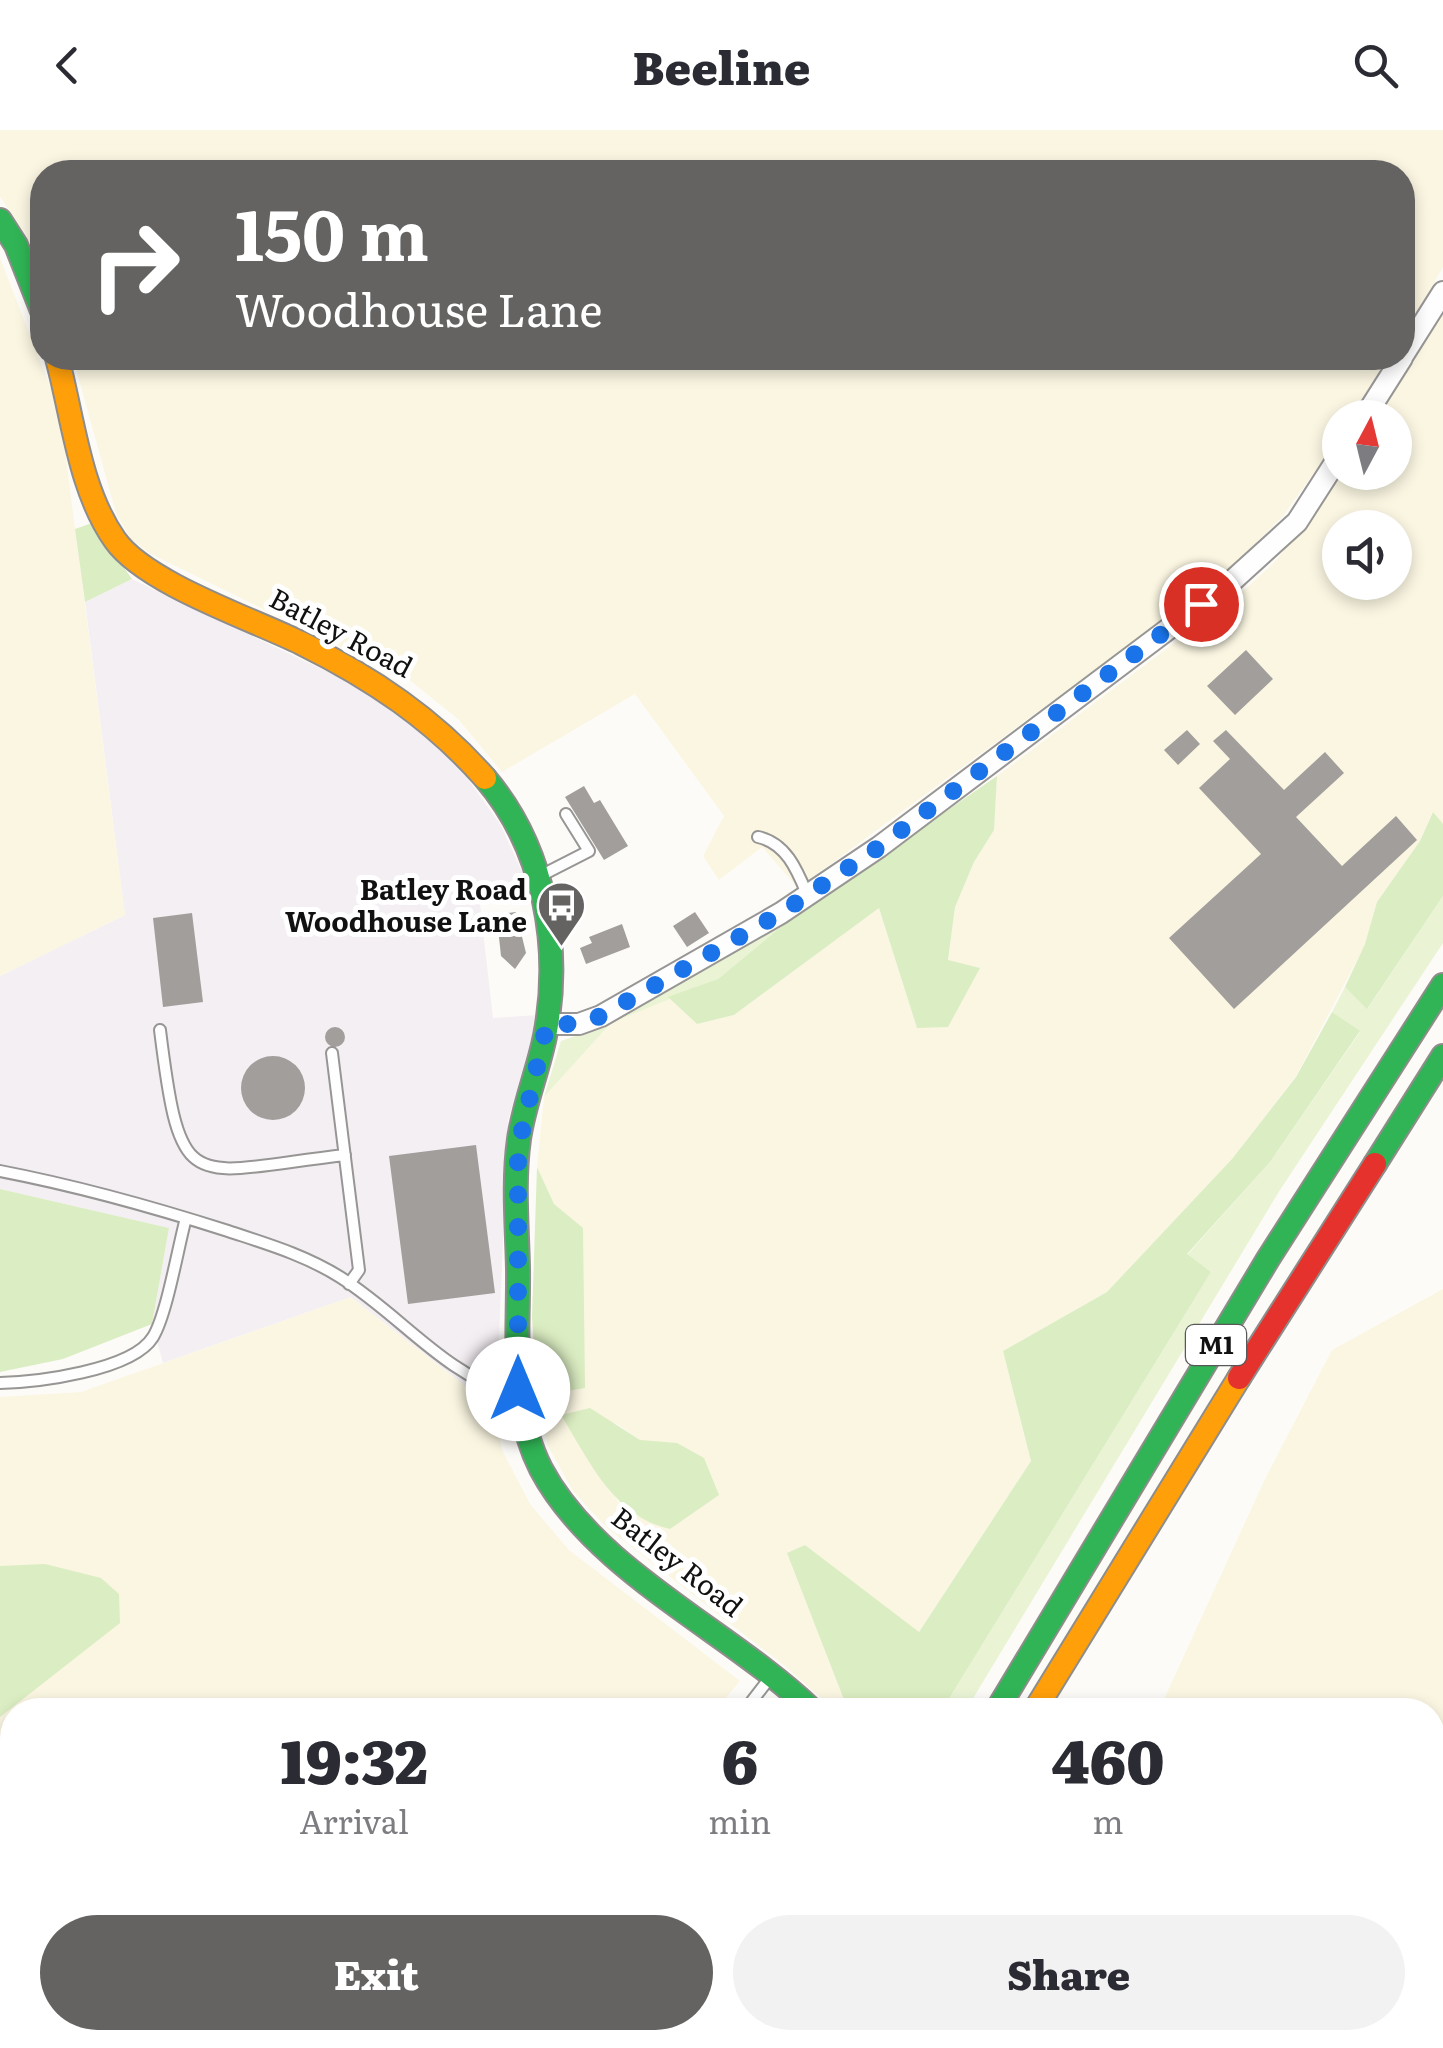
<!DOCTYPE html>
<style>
:root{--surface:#fff;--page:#f2f2f3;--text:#2b2b33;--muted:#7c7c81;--accent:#646362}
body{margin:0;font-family:Literata,serif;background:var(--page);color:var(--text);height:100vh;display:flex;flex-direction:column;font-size:38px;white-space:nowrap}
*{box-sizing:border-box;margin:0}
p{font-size:32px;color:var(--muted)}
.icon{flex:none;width:55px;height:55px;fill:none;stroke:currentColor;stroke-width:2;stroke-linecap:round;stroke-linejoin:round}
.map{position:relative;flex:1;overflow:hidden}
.drawer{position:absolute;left:0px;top:1568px;width:1445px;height:352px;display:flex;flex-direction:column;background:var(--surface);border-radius:40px 40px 0 0;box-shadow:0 5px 15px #0003}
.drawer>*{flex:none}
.hud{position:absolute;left:30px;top:30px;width:1385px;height:210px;border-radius:40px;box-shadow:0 5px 15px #0003;background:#646362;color:#fff;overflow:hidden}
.needle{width:65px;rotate:7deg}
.tools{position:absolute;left:1322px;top:270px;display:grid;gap:20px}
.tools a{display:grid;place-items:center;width:90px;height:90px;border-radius:50%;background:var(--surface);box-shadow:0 5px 15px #0003;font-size:50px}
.pin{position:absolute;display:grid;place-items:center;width:85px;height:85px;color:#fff;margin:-42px;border:5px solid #fff;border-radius:50%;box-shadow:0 2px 10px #0007}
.me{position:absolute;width:110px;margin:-55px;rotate:0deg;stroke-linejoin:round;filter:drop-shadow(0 0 8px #0008)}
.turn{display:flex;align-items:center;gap:35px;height:210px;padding:0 40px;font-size:45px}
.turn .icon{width:130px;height:130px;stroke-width:2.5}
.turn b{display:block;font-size:70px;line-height:85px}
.eta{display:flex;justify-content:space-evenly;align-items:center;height:170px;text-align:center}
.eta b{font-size:60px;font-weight:800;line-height:70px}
.cta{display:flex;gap:20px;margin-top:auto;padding:20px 40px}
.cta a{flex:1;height:115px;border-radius:60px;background:var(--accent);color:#fff;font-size:40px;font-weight:800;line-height:115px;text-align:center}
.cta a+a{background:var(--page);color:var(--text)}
header{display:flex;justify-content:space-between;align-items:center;height:130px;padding:0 40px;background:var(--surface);font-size:45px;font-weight:800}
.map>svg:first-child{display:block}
.industrial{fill:#f4eff3}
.farmland{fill:#fbf6e2;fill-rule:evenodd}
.green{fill:#eaf4d5}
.forest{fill:#dbedc2}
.building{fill:#a19e9c}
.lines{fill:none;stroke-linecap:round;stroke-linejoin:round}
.lane-casing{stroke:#979695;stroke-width:14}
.street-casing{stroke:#979695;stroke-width:24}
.fast-casing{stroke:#8e8d8b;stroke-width:26}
.slow-casing{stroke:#8e8d8b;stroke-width:26}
.jam-casing{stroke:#8e8d8b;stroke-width:26}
.lane{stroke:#fffefe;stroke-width:10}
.street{stroke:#fffefe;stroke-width:20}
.fast{stroke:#30b455;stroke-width:22}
.slow{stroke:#ff9f0a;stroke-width:22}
.jam{stroke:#e5322d;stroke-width:22}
.route{stroke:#1a73e8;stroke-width:18;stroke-dasharray:0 32.4}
.labels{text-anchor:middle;stroke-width:10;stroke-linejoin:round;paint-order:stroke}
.shield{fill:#fff;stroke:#585858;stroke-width:2.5}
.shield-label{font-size:25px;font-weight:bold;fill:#111}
.street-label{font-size:28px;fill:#111;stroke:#fff}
.poi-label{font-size:28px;font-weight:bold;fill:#111;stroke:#fff;text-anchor:end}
</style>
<header><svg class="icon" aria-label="back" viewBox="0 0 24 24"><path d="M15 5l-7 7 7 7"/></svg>Beeline<svg class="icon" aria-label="search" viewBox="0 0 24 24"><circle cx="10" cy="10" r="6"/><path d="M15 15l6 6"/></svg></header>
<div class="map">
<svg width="1443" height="1918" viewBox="0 0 1443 1918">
<rect width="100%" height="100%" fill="#fdfbf7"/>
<!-- industrial -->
<path class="industrial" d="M132,449l236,112 55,34 30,33 47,66 26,56 -48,7 15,131 45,-3 -30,106 -12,289 -145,-113 -188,66 -11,-39 17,-96 -169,-39v-213l125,-61 -40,-313z"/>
<!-- farmland -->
<path class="farmland" d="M0,0h1443v137l-40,69 -1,-164h-1360v100l-16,-37 -26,-38z
M0,128l60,154 65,503 -125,61z
M1443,180v514l-11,-11 -12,28 -43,61 -12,43 -69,131 -64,83 -125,133 -104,59 28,110 -113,172 -113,-88 -18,8 61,157h-14l-48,-43 -180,-140 -33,-36 -25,-45 -11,-50 48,-9 -31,-183 -17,-37 7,-70 67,-74 57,-26 29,27 37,-9 145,-107 38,120 62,-60 -31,-7 7,-54 19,-45 20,-32 3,-54 245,-184 33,-30 66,-89 54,-1v-54l-15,-1zM1340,398h55v54h-55zM562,1286l55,8 23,16 -21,63z
M73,228h1316l-38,59 -11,1v18l-57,80 -58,58 -427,314 -36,-41 -43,33 -16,-24 21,-40 -89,-122 -133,78 -44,-53 -46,-37 -263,-129 -19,-15 -14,-25z
M1443,1159v554l-10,1 -1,-134h-273l106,-231 67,-129z
M351,1167l145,113 6,40 28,54 39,46 171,131 -24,29h-704v328h730l-3,10h-739v-651l81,-5z"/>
<!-- green -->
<path class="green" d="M1443,766v47l-163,247 -314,520h-24l269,-438 -24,-17 83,-93 90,-130 -28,-20 13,-25 23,21z
M788,791l-70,58 -107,44 -67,74 17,-56 50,-18z"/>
<!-- forest -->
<path class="forest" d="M92,393l40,56 -47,23 -10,-73z
M997,646l-3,54 -20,32 -19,45 -7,53 32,8 -32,59 -31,1 -38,-120 -145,107 -37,9 -29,-27 50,-18 70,-58z
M1433,682l10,12v72l-76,113 -22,-22 20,-43 12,-42 43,-61z
M1332,882l28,19 -90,131 -83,92 24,18 -269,438h-94l-61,-157 18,-8 114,87 112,-171 -28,-110 104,-59 125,-133 64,-82z
M537,1037l17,37 29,24 2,160 -48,8 -5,-79z
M0,1059l169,39 -17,96 -89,35 -63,13z
M590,1278l50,32 37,3 27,15 15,37 -49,34c-57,-13 -80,-67 -109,-114z
M45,1434l56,14 18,16 1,29 -120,94v-151z
M926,1908h60l-7,10h-60z"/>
<!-- building -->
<path class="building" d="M1246,520l27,29 -38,36 -28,-29z
M1187,600l13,14 -22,21 -14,-15z
M1226,600l58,60 41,-38 19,21 -48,44 46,49 54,-50 21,24 -183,169 -65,-71 92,-84 -62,-66 31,-29 -17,-18z
M584,656l10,17 6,-3 28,46 -24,14 -39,-63z
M516,782l10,41 -11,16 -14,-13 -3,-28 2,-14z
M695,782l14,21 -22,14 -14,-21z
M192,783l11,89 -40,5 -10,-89z
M622,794l8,23 -44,17 -6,-16 12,-5 -3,-6z
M325 907a10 10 0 1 1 20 0a10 10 0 1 1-20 0Z
M241 958a32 32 0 1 1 64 0a32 32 0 1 1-64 0Z
M476,1015l19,148 -87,11 -19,-148z"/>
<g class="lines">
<defs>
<path id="lane" d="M758,707c28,6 39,33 49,57
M542,745l47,-24 -23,-37
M160,900c21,170 29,143 185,125
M332,923l27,217 -10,14
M0,1041c78,15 153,36 228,60 39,13 77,24 112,46 63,40 100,94 175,119
M0,1253c36,-1 132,-12 153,-46 14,-23 25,-90 33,-119
M745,1580l27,-35"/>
<path id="street" d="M1402,227l41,-65
M1364,288l38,-60
M547,894h32l22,-8 180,-103 98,-66 353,-266 65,-59 43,-67
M1432,1824l11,10
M1432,1904l11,-1
M1047,1918l10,-10"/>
<path id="fast" d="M0,90l16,25 26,66
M485,648c60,70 77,170 60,258 -7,35 -21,68 -26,103 -6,43 -2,86 -1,129 1,67 -9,139 23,201 54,102 189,162 271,241
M1375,1034l68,-108
M997,1580l271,-451 175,-274
M1030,1908l6,10
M804,1918l5,-10
M854,1918l6,-10"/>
<path id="slow" d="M57,228c16,59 22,131 58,182 30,43 137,79 186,103 71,35 132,76 184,135
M1035,1580l204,-332"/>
<path id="jam" d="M1239,1248l136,-214"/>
</defs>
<!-- lane casing -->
<use href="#lane" class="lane-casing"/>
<!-- street casing -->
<use href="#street" class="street-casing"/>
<!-- fast casing -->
<use href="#fast" class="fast-casing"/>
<!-- slow casing -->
<use href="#slow" class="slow-casing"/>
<!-- jam casing -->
<use href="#jam" class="jam-casing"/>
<!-- lane -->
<use href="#lane" class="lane"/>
<!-- street -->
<use href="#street" class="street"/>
<!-- fast -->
<use href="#fast" class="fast"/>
<!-- slow -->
<use href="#slow" class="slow"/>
<!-- jam -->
<use href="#jam" class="jam"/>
</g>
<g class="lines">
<!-- route -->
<path class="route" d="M518,1259v-241l29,-124h32l22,-8 180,-103 98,-66 322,-243"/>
</g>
<!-- icons -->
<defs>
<symbol id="bus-pin" viewBox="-11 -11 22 30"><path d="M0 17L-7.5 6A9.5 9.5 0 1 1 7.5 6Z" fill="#646362" stroke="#fff"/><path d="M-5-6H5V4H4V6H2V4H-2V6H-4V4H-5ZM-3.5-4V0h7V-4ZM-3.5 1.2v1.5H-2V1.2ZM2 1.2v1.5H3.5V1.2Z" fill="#fff"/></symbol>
</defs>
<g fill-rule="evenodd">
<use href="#bus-pin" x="534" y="748" width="55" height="75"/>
</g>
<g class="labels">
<!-- shield labels -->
<rect class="shield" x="1186" y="1195" width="60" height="40" rx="8"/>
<g class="shield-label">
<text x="1216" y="1224">M1</text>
</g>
<!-- street labels -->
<g class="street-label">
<text transform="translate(341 503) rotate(28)" y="10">Batley Road</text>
<text transform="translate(677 1432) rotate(38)" y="10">Batley Road</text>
</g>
<!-- poi labels -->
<g class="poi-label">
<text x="527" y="770">Batley Road<tspan x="527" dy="32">Woodhouse Lane</tspan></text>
</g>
</g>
</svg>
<div class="tools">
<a><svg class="needle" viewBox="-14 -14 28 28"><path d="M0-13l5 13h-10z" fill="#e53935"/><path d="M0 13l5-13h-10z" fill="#7c7c81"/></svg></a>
<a><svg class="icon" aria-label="sound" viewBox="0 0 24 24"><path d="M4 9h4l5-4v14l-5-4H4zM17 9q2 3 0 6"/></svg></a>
</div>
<div class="pin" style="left:1201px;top:474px;background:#d93025"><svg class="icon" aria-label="arrive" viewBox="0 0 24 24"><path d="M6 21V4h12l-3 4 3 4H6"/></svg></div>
<svg class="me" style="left:518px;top:1259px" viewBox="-20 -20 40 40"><circle r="19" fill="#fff"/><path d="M0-13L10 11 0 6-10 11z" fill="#1a73e8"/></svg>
<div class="hud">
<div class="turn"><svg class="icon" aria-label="right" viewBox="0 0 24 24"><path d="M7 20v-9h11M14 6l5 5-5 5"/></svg><div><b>150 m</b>Woodhouse Lane</div></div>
</div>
<section class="drawer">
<div class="eta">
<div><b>19:32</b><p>Arrival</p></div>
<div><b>6</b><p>min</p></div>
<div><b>460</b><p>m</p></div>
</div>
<div class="cta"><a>Exit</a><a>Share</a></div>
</section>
</div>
